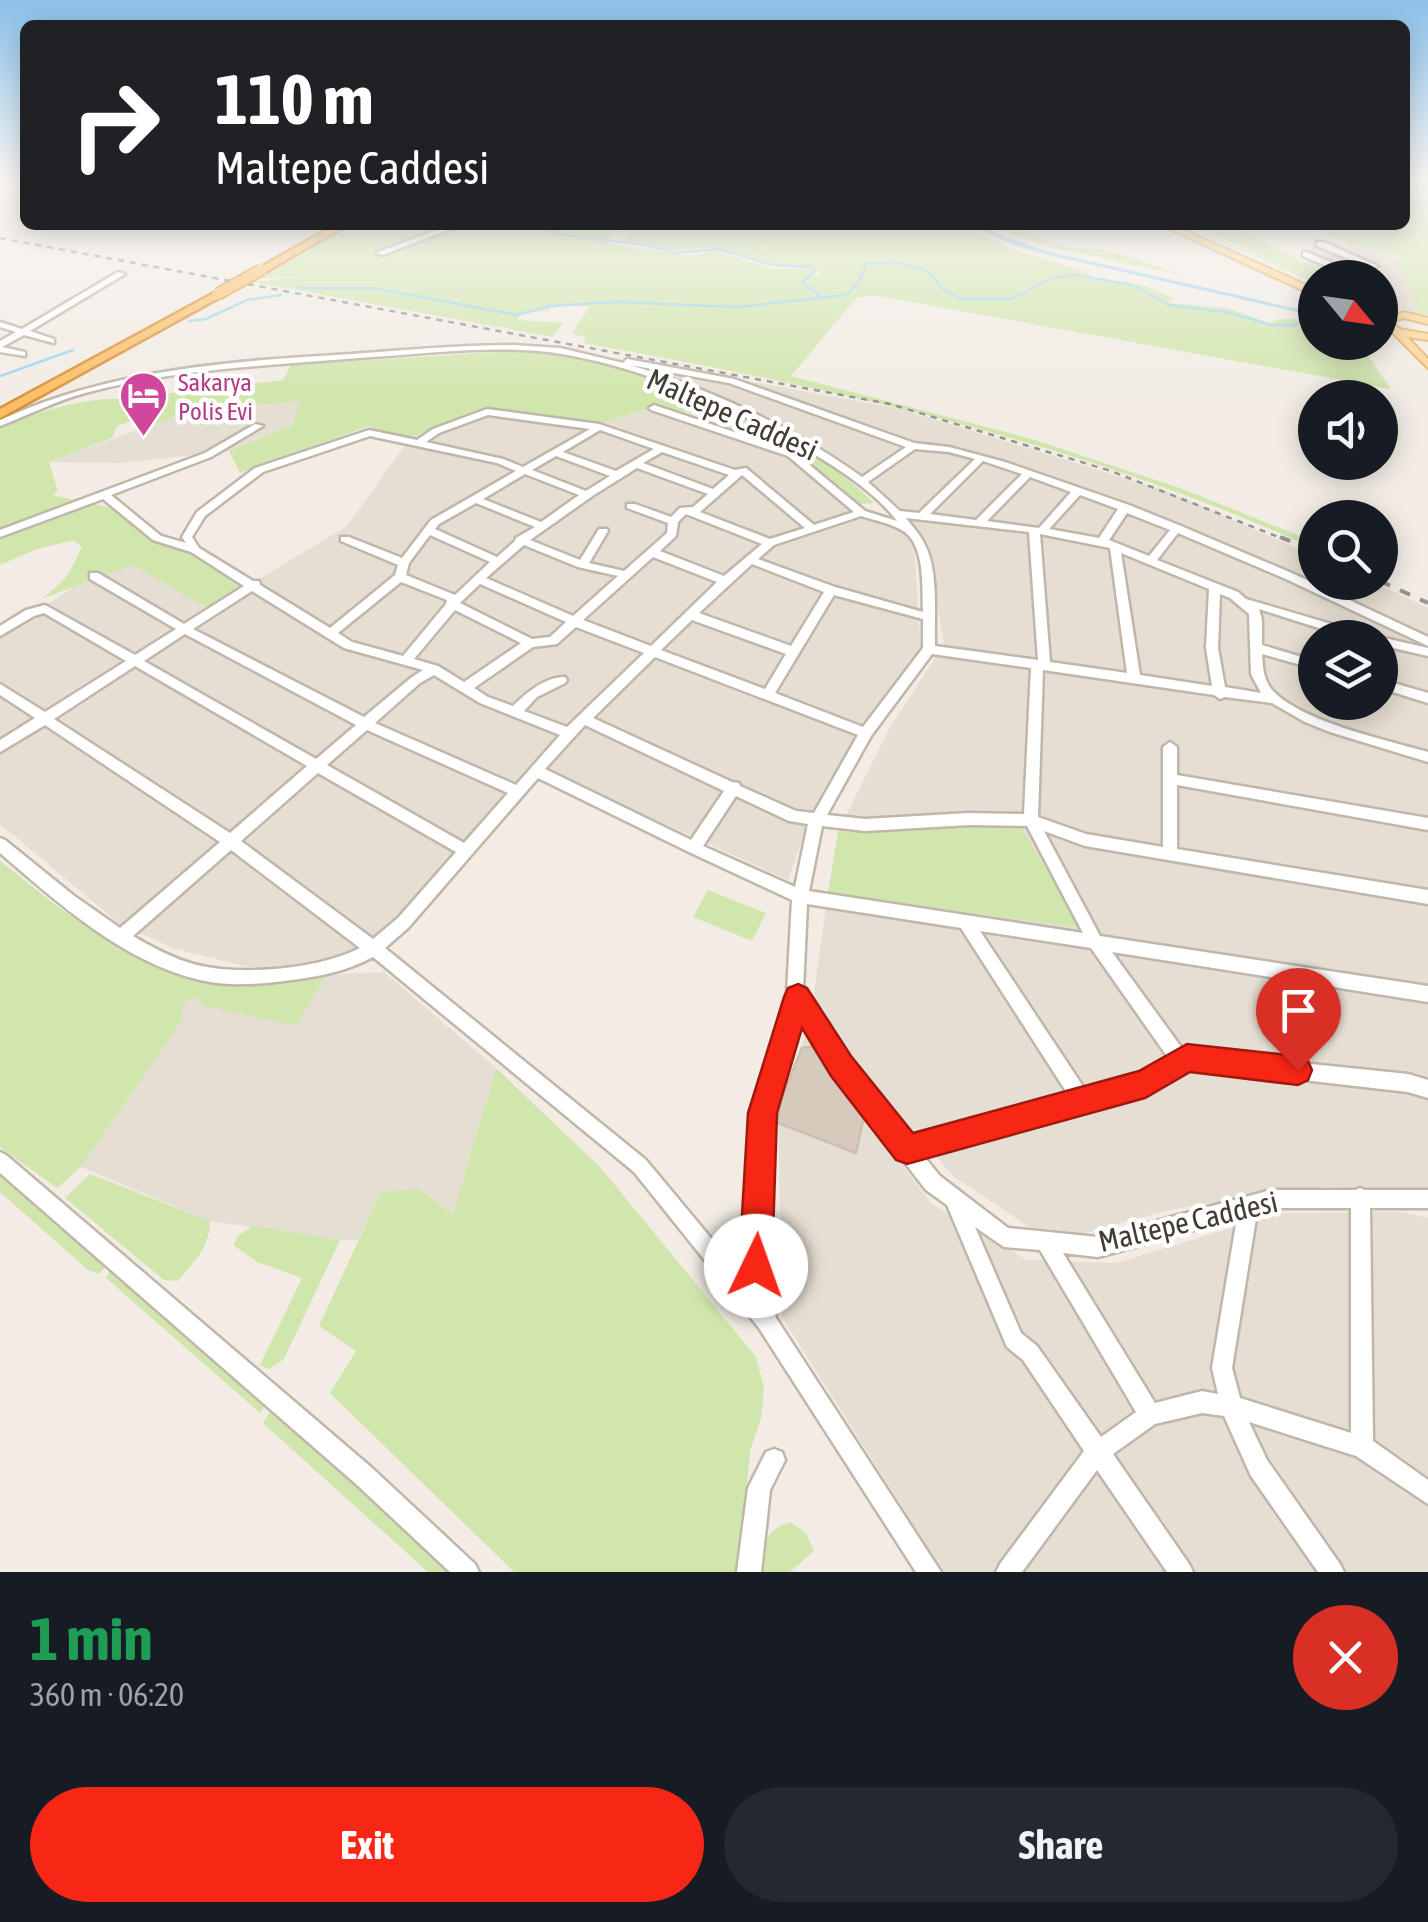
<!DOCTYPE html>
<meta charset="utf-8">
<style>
:root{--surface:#171b24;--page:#242831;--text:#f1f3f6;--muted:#9ea1a6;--accent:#f72615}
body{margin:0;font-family:"Asap Condensed",sans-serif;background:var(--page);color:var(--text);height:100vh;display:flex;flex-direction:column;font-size:38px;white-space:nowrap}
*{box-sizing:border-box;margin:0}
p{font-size:32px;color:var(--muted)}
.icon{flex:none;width:55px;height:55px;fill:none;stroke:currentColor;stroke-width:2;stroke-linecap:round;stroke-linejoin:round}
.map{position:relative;height:1572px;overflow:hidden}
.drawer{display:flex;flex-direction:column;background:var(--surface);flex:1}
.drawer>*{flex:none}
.guide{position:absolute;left:20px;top:20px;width:1390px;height:210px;border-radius:15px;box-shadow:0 5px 25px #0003;background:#202124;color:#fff;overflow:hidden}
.needle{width:65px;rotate:119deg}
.controls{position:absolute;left:1298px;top:260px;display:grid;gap:20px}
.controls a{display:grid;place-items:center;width:100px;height:100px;border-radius:50%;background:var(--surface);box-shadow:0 5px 25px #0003;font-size:50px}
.pin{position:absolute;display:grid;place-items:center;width:85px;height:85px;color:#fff;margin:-102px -42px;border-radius:50% 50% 50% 0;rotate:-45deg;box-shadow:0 0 10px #0007}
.pin .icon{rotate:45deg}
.me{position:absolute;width:110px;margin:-55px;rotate:3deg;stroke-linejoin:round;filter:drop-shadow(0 0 8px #0008)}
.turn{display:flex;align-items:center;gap:35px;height:210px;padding:0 30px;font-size:45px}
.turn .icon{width:130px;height:130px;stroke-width:2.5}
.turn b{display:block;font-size:70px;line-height:85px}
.round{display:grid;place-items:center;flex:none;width:105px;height:105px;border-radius:52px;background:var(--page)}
.headline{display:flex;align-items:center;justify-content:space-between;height:170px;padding:0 30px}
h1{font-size:60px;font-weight:700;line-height:75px;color:#1e9e55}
.cta{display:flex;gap:20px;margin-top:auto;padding:20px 30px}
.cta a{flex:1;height:115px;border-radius:60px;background:var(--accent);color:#fff;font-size:40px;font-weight:700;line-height:115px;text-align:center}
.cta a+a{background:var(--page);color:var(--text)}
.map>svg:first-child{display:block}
.residential{fill:#e5ded2;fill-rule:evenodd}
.industrial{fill:#e3ded9}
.green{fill:#d0e6ac}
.water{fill:#a0d4ee}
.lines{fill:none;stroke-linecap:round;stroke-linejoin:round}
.stream{stroke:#a0d4ee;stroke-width:2.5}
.building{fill:#d6cabc;stroke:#cdbead;stroke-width:2.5}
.minor-casing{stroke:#c0b6a9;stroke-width:5}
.major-casing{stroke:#e1b162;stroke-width:4}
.highway-casing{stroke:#da9135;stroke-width:5}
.minor{fill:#fff;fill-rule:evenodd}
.major{fill:#fdd692;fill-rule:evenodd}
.highway{fill:#fbbe65;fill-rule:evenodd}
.rail-far1{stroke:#949494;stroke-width:2.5;stroke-dasharray:6 6;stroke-linecap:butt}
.rail{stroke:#949494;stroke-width:4;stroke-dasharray:11 11;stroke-linecap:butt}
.highway-bridge-casing{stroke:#da9135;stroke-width:14;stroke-linecap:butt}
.highway-bridge{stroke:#fbbe65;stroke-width:11}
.route{fill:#f72615;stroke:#a1190e;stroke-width:2.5}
.labels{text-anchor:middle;stroke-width:9;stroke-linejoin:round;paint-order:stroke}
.far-hotel-label{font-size:25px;fill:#b23c85;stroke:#fff;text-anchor:start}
.street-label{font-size:30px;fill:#433c34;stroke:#fff}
</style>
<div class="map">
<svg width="1428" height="1572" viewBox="0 0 1428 1572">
<rect width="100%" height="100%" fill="#f2ece4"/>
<!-- residential -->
<path class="residential" d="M1315,238l80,15 24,61 -39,-12v-24h-65v4l-15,-4z
M639,361l262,48 265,82 149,65v26l61,1 52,25v580l-108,-1 -146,22 -90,24 -55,-6 -76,-51 -81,-93 -59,-84 15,-106 253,34 -62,-103 -181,8 50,-101 56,-87 -16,-99 -28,-39 -85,-63 -115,-53 -66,-23zM1315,638h65v64h-65z
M301,401l-9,25 -63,25 -108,12 -72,-1 133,-48z
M489,408l111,15 48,-14 131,42 15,8 66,57 41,14 13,17 7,104 -65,87 -44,74 -24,68 -253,-115 -156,174 -38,19 -85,11 -80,-20 -55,-24 -121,-101v-189l80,-52 53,-18 77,44 137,-83 64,-89z
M384,972l112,96 -43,148 -72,-24 -23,48h-18l-130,-19 -129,-54 100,-145 1,-19 16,-6 99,28 29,-50z
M805,1037l127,167 95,56 90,3 162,-50 123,-1 26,6v354h-485l-161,-255 -4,-216z"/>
<!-- industrial -->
<path class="industrial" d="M0,181h25v44h24l-30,14 -19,-4z"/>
<!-- green -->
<path class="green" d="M1405,181h23v134l-9,-1 -21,-53 3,-5 -52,-12 -41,-19h97z
M352,225h263l-9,18 83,13 26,-5 57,18 40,-1 1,5 -9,6 15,-3 1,-7 -46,-4 -59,-17 -50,2 -42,-9 11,-16h328l54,26 69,20 5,6 57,9 27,13 -6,4 60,5 41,15c11,-6 33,-5 46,1v18l44,1 32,46 -513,-93 -21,1 -66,79 241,63 148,49 135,54v7c-233,-107 -481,-161 -732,-206l4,-6 -15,-3 18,-28h-38l-4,5 -25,1 -6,8 46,3 -10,14 -300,-55 50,-6 -44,2z
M991,225c25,0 44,13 68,20 16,5 34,2 46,5 26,8 51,16 77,25l-142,-30z
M1184,225l126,53 -113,-51 57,-2 -15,5 93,46 -17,2v5z
M514,351c20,1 42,1 61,4 95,18 231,80 299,148l-14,1 -73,-58 -98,-33 -33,-7 -55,17 -112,-15 -78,29 -26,-3 -16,-8 -129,47 -11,-22 63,-25 8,-25 -118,13 -42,16 -9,-9 -14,5 -5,12 -63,24 9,29 -6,4 61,13 51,35 39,15 42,27 -36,24 -76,-44 -92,34c26,-19 28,-25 41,-52l-9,-7 -36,9 -37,16v-137c29,-14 88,-31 120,-29l163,-19 8,-15z
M1019,824l63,104 -254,-35 10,-61z
M0,861l58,46 84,53 48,18 48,7 88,-10 -29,51 -93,-20 -6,-9 -15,6 -2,19 -100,145 -24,21 -57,-41z
M708,890l58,23 -14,28 -59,-24z
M496,1068l104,99 156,190 8,31 -3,30 -11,33 -11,121h-225l-184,-179 26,-42 -37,-25 62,-134 38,-3 34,26z
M0,1172l109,91 -10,11 -11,-4 -88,-78z
M90,1174l120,47c0,26 -16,41 -32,60l-14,-1 -99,-82z
M253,1226l87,14 -56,119 -15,10 -9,-4 42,-87 -45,-16 -24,-17 6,-10z
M113,1266l154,137 -7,10 -154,-135z
M272,1409l180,163h-24l-165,-149z
M790,1522l16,11 8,18 -24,21h-27c1,-28 -2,-39 27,-50z"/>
<!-- water -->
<path class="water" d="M972,225l78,27 265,61v3l-270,-62 -37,-11z"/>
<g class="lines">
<!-- stream -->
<path class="stream" d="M545,225l9,9 92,11 29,8 44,-4 53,16 39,2 5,4 -14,11 18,14
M298,288h75l144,27 33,-9 67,-4 121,5 108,-12 13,-13 7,-18 27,-2 34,9 18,20 17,8h50l41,-21 22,-3 58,10 35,20 58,7 46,13h23l19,-11
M190,321l16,-2 41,-19 34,-5
M0,376l73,-26"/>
</g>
<!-- building -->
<path class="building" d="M814,1046l50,70 -8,37 -78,-30 3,-23 21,-52z"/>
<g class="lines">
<defs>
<path id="minor" d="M450,225h10l-77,30 -7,-2z
M1317,242h6l55,24 -7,2 -54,-22z
M1306,252l59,24v2h-11l-51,-22v-4z
M118,272l7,2 -95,57 24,8v4l-30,-8 -22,12 23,5v4l-25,-4v-11l16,-9 -16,-5v-5l22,7z
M1380,288l10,6 -7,12h-3z
M513,345l47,3 63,15 4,-4 107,20 180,64 35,4 56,15 124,43 52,21 113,48 134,63v9l-142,-67 -108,-46 -21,27 81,32 8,7 123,36 2,3h-21l-91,-29 3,11v25l53,16v8l-53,-15c1,13 1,26 11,37 30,31 113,49 155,61v10l-98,-30 -25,-10 -33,-19 -47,-6 -5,2 -6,-4 -171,-25 -5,147 48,17 77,13v-100l7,-5 7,5v28l251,43v12l-251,-45v64l251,41v14l-343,-58 -41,-15 56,105 328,50v16l-316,-50 72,99 224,23 20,6v18l-20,-6 -219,-25 -44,26 -223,61 18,22 68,52 90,9 173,-47h84l5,-2 5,2h63v18h-58l3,233 55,39v24l-72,-48 -107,-34 18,38 73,104 4,8h-26l-67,-96 -27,-60 -22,-3 -47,11 -42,30 76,110 4,8h-26l-70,-102 -75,102h-26l4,-8 84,-113 -61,-91 -16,-13 -60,-142 -21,-15 -91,-118 -35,-56 -29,97 -6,153 11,52 165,254h-25l-157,-244 -125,-156 -261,-215c-26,14 -52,19 -81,23 -30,4 -62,7 -92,0 -77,-18 -142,-77 -200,-127v-15l5,2 68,55 47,33 100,-86 -175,-117 -45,27v-12l35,-22 -35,-23v-11l45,28 81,-51 -82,-48 -10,3 -34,20v-10l26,-16 19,-5 90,50 41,-26 -86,-50v-6h8l86,51 60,-38 -53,-34 -38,-12 -50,-41 -103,38v-7l205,-77 50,-29 8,2 -52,31 -100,38 50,41 25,7 -4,-6 15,-25 58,-44 114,-38 48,10 16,-11 54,-20 112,15 136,46 11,-2 68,57 40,-13 -66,-56 -137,-46 -2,-2 5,-3 140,47 71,59 32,10c-24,-33 -78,-65 -115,-85 -68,-37 -143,-69 -220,-82 -62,-10 -127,-1 -190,3 -96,8 -194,11 -287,36 -30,8 -56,22 -85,33v-6c110,-51 233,-59 352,-66 54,-4 107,-9 161,-9zM630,365l99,18 177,64 -44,30c-70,-50 -149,-87 -232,-112zM488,415l102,14 -67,38 -20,-8 -77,-17 13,-9zM600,430l54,19 -38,22 -53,-19zM370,436l127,27 19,8 -85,49 -29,38 -53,-21h-8v4l57,24 -3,10 -65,53 -70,-43 -1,-4h-6l-54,-33 -7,-11 13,-21 58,-44zM915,449l34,3 26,7 -56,54 -19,-2 -32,-29zM662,452l67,23 -16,14 -70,-26zM556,456l54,20 -24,15 -54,-21zM983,461l39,13 -46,46 -46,-6zM637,468l71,26 -15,13 -13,1 -9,9 -36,-13h-8v4l41,15 -1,10 -43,38 -35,-8 19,-32 -1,-2h-8l-19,31 -50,-20 64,-45zM525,474l54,21 -38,27 -58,-23zM742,475l63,53 -35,11 -70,-27zM1030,477l41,15 -32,36 -52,-7zM1080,495l38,14 -19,29 -50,-9zM476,503l59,24 -19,11 -1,3 -18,16 -62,-28 4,-5zM1127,513l43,17 -21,26 -40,-16zM686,514l76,30 -38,32 -64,-25 16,-15 2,-14zM861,516c12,4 28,7 39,13 26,13 22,58 23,83l-88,-25 -77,-28 16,-14zM906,518l123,14 9,128 -103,-14c-1,-30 4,-77 -11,-103 -5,-10 -12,-17 -18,-25zM1040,534l70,14 17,125 -77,-11zM430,535l60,27 -35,33 -49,-20 3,-12zM524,545l54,22 40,9 -45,40 -87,-38zM1121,553l88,36 -3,59 6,38 -72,-11zM653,557l64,25 -66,64 -68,-26zM752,564l72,28 -33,54 -92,-33zM401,582l46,18 -1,4 -43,52 -51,-14 -14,-9zM480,584l86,38 -16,15 -18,2 -72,-36zM252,591l92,57 79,22 -11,7 -48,40 -171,-88zM1220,594l10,4 19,16 2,60 10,19 -36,-6 -7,-39zM834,595l89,24v29l-60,79 -88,-34zM455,610l66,33 -57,39 -26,-16 -24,-7zM692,620l94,34 -21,35 -104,-39zM576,627l68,26 -77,74 -43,-16 13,-14 28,-14 2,-3 -2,-3c-20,0 -38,15 -52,29l-25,-9 -14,-9 59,-41 24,-3zM185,634l171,91 -40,34 -172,-98zM932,654l99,14 -7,146 -55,-1 -104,6 -38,-4 44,-79zM655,657l203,78 -44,78 -18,-2 -56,-25 -1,-3 -7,-1 -139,-64zM135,666l172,100 -77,67 -176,-114zM434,675l46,28 80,32 -44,50 -141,-62 45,-40zM585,725l139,66 -33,49 -146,-71zM367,730l141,63 -44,50 -137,-78zM318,773l138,79 -58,66 -25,21 -132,-98zM538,778l151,74 103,48 -5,93 2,6 -36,114 -8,153 4,18 -103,-124 -261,-212 23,-20zM736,796l53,25 19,3 -13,63 -92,-41zM969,825l58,1 56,107 -274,-42 13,-65 43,5zM231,850l129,98c-41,21 -117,28 -163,17 -23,-6 -44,-17 -64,-29zM807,904l154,24 108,168 -159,43 -63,-79 -44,-69zM980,931l111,17 78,111 -28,17 -55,15zM1271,1208h80v225l-111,-35 -8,-30 25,-156zM1237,1218l-25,150 6,26 -16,-3 -47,12 -92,-150 35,4zM975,1227l29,20 36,3 96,162 -35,25 -64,-91 -16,-13z
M1380,637l48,11v8l-48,-11v-7h-2z
M1380,679l48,14v10l-48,-15z
M0,1152l6,3 366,313 103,96 4,8h-29l-94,-88 -356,-311z
M774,1449l8,3 3,8 -15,30 -9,82h-24l11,-84 18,-36z"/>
<path id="major" d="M1161,225h11l143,64v7z
M1404,312l24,6v6l-24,-6 -12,3 7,8 29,5v6l-21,-3 21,22v9l-48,-48z"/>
<path id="highway" d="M335,225h12l-82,47 -9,-2z
M218,291l6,3 -2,2 -222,122v-9z"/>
</defs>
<!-- minor casing -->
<use href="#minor" class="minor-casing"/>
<!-- major casing -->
<use href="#major" class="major-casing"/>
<!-- highway casing -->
<use href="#highway" class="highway-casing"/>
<!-- minor -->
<use href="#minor" class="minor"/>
<!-- major -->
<use href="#major" class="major"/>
<!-- highway -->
<use href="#highway" class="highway"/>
<!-- rail-far1 -->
<path class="rail-far1" d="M0,238l890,166 221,67 175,69"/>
<!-- rail -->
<path class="rail" d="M1280,537l35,14
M1380,581l48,22"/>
<defs>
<path id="highway-bridge" d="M218,294l43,-24"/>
</defs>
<!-- highway-bridge casing -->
<use href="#highway-bridge" class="highway-bridge-casing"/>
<!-- highway-bridge -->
<use href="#highway-bridge" class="highway-bridge"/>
</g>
<!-- sky -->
<linearGradient id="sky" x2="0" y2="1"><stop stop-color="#8bc1ea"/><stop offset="0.45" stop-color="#f9f6f3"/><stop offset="1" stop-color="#f9f6f3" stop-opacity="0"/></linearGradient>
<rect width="1428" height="401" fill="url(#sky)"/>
<!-- route -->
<path class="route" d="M798,984l9,4 44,68 62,77 226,-62 48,-27 111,12 10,5 4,9 -4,10 -10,5 -108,-13 -45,26 -238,66 -11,-4 -65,-84 -29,-48 -25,85 -5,153 -5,11 -11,5 -12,-5 -5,-11 9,-153 36,-116 4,-9z"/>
<!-- icons -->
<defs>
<symbol id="hotel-pin" viewBox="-11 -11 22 30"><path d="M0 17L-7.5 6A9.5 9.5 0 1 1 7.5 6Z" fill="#d1479c" stroke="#fff"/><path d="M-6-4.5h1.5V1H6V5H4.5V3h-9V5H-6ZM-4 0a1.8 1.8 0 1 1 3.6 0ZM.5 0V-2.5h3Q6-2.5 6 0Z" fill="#fff"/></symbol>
</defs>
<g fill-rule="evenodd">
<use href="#hotel-pin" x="116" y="368" width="55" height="75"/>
</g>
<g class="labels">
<!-- far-hotel labels -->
<g class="far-hotel-label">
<text x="178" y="391">Sakarya<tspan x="178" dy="29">Polis Evi</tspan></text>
</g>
<!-- street labels -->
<g class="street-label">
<text transform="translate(732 415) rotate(24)" y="10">Maltepe Caddesi</text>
<text transform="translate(1188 1222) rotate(-13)" y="10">Maltepe Caddesi</text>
</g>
</g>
</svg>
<div class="controls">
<a><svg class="needle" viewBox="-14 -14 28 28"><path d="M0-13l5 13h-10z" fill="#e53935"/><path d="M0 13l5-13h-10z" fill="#9ea1a6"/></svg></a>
<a><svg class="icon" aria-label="sound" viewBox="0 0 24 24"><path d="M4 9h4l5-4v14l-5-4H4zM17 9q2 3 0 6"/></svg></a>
<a><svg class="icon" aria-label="search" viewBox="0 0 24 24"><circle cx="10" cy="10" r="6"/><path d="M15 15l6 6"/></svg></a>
<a><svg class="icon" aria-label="layers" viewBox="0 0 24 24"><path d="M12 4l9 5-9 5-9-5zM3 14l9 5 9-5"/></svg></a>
</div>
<div class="pin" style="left:1298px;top:1070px;background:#d93025"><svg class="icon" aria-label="arrive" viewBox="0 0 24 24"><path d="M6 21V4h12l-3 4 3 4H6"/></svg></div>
<svg class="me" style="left:756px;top:1266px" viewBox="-20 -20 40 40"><circle r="19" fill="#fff"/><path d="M0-13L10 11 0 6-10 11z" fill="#f72615"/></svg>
<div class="guide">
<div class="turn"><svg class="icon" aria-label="right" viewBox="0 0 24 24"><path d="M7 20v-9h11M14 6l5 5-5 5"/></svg><div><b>110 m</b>Maltepe Caddesi</div></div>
</div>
</div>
<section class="drawer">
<div class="headline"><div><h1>1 min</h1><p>360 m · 06:20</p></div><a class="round" style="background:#d93025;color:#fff"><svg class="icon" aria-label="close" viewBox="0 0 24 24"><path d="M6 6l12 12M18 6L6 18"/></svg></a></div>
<div class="cta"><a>Exit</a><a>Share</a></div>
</section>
